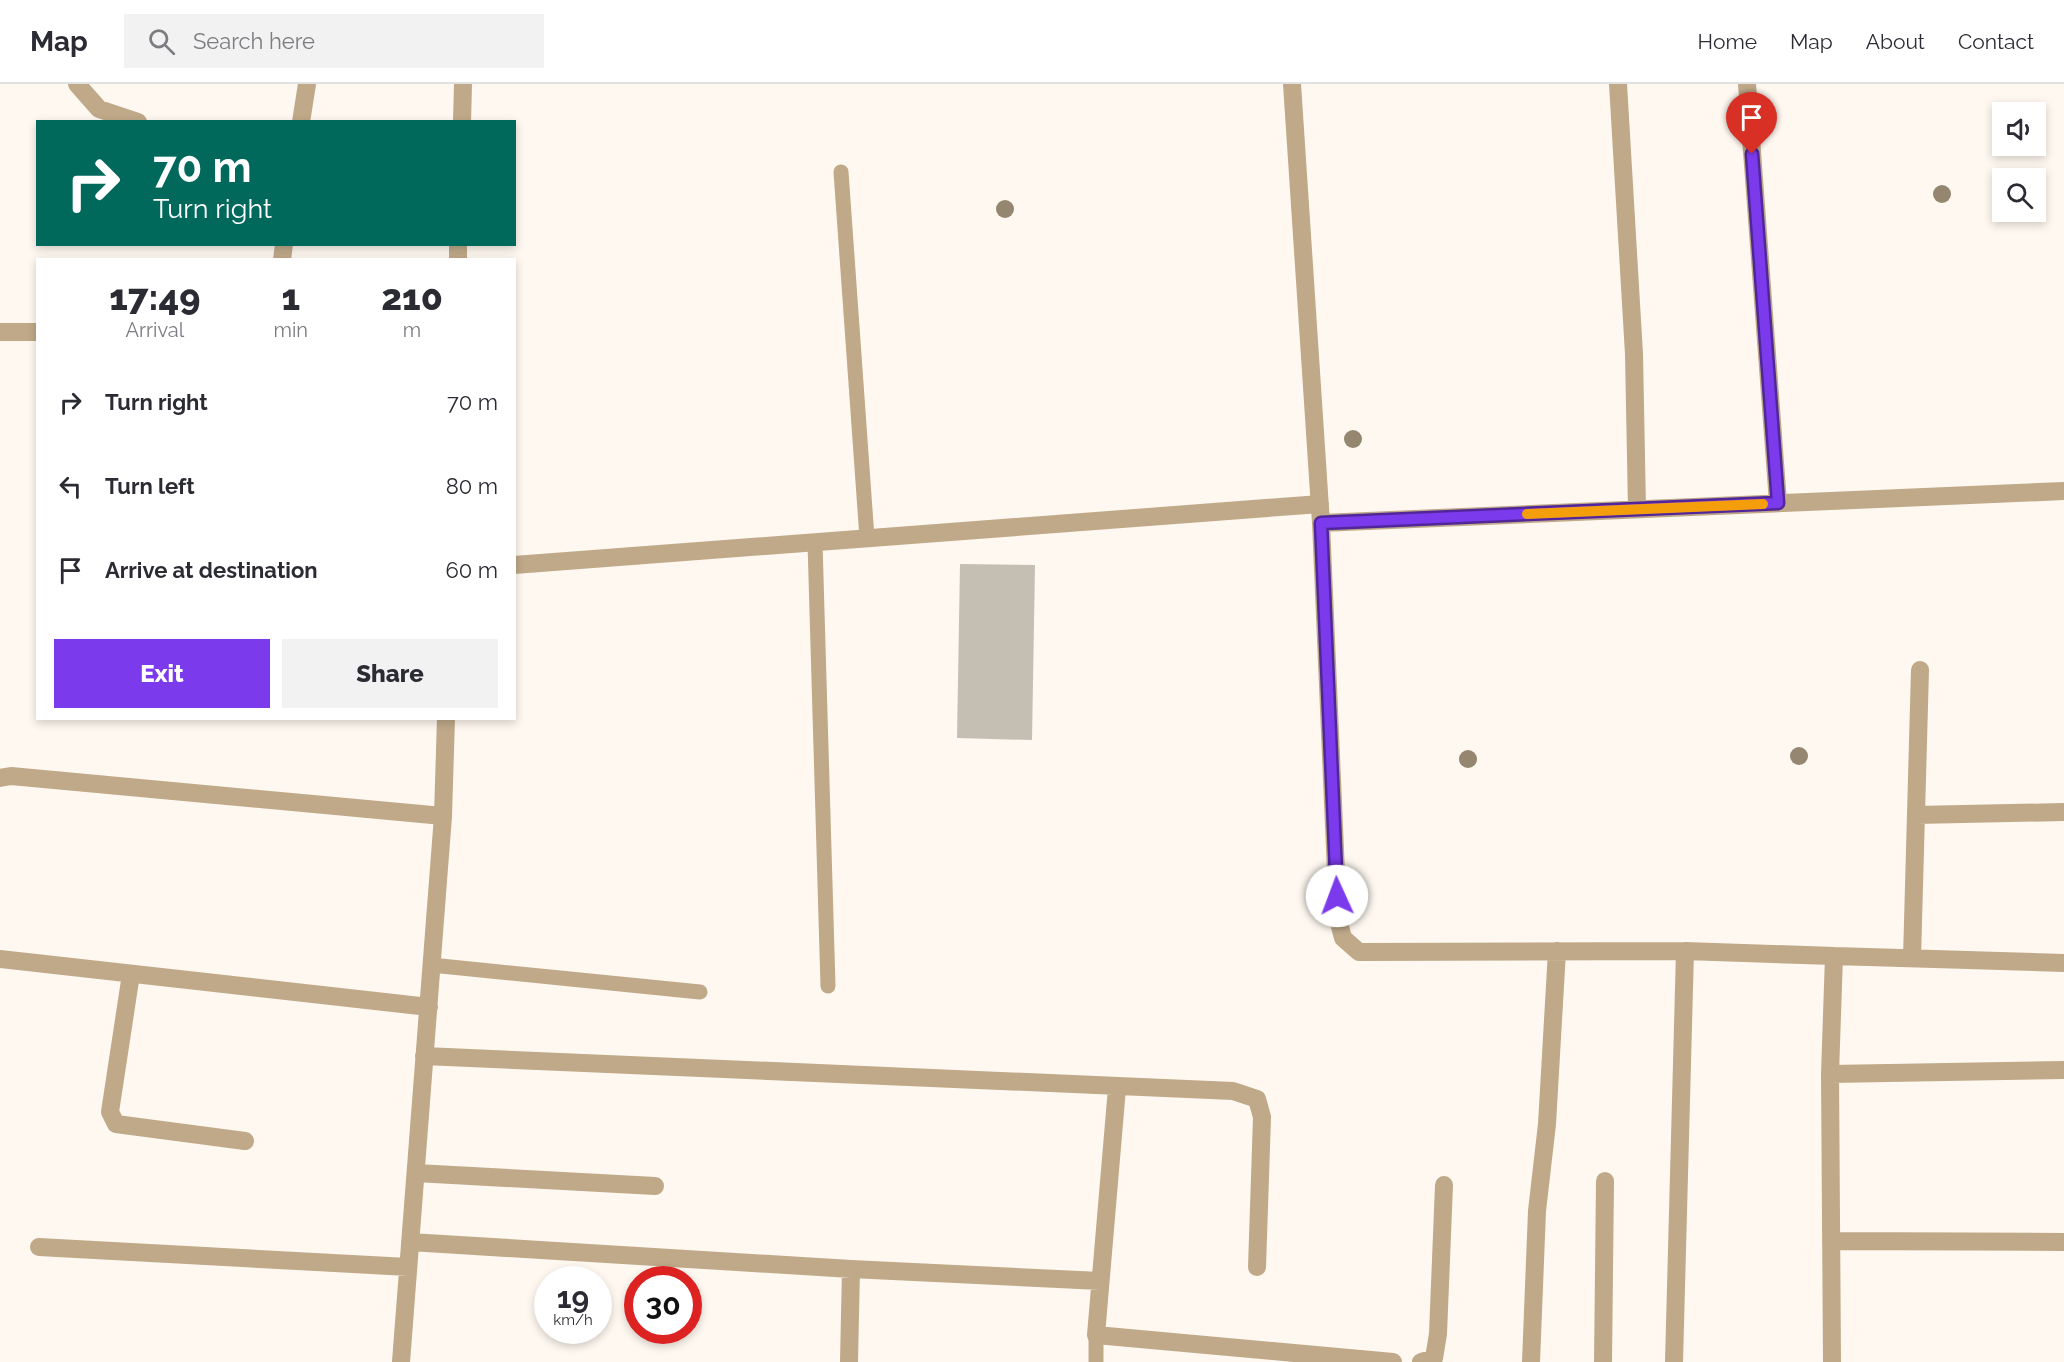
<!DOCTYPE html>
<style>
:root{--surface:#fff;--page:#f2f2f3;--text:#2b2b33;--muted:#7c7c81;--line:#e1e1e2;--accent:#7c3aed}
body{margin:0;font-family:Raleway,sans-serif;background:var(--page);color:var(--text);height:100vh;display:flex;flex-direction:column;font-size:22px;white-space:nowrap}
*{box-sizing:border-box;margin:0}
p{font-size:20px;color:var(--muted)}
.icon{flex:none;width:33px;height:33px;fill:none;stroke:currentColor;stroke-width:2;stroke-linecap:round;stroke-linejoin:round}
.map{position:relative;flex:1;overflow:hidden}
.drawer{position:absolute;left:36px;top:174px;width:480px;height:462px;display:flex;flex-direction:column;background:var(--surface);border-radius:0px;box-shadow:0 3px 9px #0003}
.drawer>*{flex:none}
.guide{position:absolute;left:36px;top:36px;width:480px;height:126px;border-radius:0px;box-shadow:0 3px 9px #0003;background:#00695c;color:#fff;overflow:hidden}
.tools{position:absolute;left:1992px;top:18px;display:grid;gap:12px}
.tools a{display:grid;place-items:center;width:54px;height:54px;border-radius:0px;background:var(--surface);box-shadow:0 3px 9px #0003;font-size:30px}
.speed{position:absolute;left:534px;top:1182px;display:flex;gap:12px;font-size:30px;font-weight:700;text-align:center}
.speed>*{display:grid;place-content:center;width:78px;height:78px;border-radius:50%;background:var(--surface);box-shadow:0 3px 9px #0003;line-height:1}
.speed small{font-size:15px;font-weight:400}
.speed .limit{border:9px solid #d22;background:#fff;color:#111}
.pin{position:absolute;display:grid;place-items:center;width:51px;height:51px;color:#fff;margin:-62px -26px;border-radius:50% 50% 50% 0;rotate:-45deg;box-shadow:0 0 6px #0007}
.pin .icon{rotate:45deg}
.me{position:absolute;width:66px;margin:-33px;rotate:358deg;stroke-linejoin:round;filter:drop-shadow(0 0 4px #0008)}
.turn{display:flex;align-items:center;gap:21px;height:126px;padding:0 18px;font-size:27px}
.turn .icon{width:78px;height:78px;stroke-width:2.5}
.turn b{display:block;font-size:42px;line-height:51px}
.eta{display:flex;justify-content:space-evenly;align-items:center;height:102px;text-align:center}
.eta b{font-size:36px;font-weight:800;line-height:42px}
.button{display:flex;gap:12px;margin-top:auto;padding:12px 18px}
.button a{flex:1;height:69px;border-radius:0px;background:var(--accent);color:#fff;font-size:24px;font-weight:800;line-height:69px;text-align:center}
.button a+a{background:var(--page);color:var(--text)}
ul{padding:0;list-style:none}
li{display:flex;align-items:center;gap:18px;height:84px;padding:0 18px}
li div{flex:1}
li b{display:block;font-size:22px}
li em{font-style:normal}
header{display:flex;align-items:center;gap:36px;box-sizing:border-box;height:84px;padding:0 30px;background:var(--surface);border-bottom:2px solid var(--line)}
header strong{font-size:28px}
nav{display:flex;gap:33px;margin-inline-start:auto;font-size:21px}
.search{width:420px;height:54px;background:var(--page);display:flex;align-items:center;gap:15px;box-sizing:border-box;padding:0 21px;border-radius:0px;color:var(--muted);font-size:22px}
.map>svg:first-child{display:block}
.building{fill:#c4beb3}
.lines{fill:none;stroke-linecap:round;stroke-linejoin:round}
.service{stroke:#bfa989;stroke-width:15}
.minor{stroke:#bfa989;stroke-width:18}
.tree{fill:#94866f}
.route-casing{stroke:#51269a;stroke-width:15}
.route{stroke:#7c3aed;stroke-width:10}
.slow{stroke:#f59e0b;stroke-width:10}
</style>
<header>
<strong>Map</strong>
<div class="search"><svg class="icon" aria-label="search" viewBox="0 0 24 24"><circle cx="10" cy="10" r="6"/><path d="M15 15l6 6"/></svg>Search here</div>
<nav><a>Home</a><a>Map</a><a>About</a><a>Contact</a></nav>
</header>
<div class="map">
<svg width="2064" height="1278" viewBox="0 0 2064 1278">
<rect width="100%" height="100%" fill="#fef8f0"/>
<!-- building -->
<path class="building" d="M960,480l75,1 -3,175 -75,-2z"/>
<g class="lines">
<!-- service -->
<path class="service" d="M841,88l26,366
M815,459l13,443
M431,881l269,27
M1096,1251v27"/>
<!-- minor -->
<path class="minor" d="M77,0l22,25 39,13
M1292,0l29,439 17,396 5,19 16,14 326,-1 149,5 -4,118 2,288
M1618,0l16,270 3,155
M1747,0l31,419
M301,38l6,-38
M462,38l1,-38
M282,176l2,-16
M458,176v-16
M0,248h38
M1321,439l743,-32
M514,481l806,-61
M0,694l11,-2 432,40
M1916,731l148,-3
M1834,872l230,7
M1912,874l8,-288
M0,875l429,48
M131,890l-21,138 6,12 129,17
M424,972l809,35 24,8 5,18 -5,150
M1830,990l234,-4
M1117,1004l-21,247 297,27
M416,1089l239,13
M1831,1157l233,1
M410,1158l441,27 249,12
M39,1163l369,20
M401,1278l42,-546 3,-98
M849,1278l2,-93
M1421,1278l13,-4 4,-24 6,-149
M1531,1278l6,-151 10,-87 10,-173
M1603,1278l2,-181
M1674,1278l11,-411"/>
</g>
<!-- trees -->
<g class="tree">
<circle cx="1942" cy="110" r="9"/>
<circle cx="1005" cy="125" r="9"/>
<circle cx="1353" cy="355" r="9"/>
<circle cx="1799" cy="672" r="9"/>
<circle cx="1468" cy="675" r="9"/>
</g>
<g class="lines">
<defs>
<path id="route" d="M1337,812l-16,-373 457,-20 -26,-349"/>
</defs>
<!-- route casing -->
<use href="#route" class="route-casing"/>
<!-- route -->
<use href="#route" class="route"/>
<!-- slow -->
<path class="slow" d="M1527,430l236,-10"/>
</g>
</svg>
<div class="tools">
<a><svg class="icon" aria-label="sound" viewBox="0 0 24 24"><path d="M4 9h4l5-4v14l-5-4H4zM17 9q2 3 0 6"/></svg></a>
<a><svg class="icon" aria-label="search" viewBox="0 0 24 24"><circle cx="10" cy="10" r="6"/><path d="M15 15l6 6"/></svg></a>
</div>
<div class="speed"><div>19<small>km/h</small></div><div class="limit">30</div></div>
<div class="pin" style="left:1752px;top:70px;background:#d93025"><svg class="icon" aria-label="arrive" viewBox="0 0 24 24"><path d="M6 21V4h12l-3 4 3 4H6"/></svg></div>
<svg class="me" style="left:1337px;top:812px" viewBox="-20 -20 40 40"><circle r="19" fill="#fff"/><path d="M0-13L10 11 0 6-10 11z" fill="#7c3aed"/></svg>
<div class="guide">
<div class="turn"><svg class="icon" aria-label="right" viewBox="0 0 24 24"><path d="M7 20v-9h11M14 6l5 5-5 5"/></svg><div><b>70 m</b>Turn right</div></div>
</div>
<section class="drawer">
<div class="eta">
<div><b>17:49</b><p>Arrival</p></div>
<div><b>1</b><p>min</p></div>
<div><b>210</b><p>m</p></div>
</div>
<ul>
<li><svg class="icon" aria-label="right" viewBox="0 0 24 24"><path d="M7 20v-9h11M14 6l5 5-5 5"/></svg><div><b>Turn right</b></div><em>70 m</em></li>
<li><svg class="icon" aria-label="left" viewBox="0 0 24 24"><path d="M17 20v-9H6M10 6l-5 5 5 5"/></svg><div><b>Turn left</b></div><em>80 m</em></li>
<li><svg class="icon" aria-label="arrive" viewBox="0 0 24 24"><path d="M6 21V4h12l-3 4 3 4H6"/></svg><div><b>Arrive at destination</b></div><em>60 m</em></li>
</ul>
<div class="button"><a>Exit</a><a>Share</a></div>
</section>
</div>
